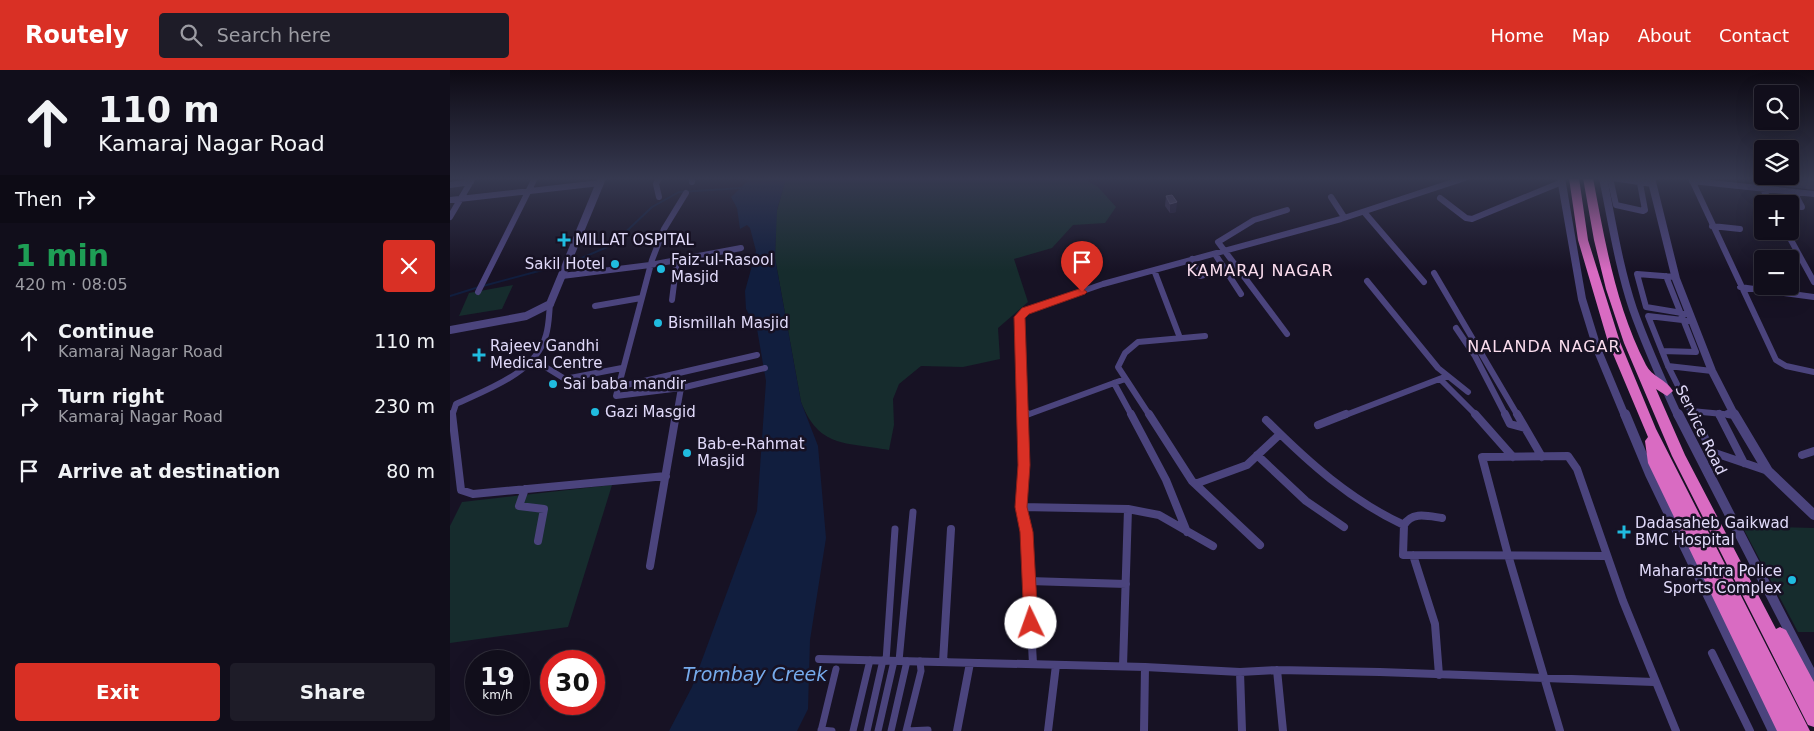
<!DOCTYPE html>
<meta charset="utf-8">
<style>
:root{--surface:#110e1b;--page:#1e1c28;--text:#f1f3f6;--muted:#9c9ca3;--line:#302e3a;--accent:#d93025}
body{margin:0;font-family:"DejaVu Sans",sans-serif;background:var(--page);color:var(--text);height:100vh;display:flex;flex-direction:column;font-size:19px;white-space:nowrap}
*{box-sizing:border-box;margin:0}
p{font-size:16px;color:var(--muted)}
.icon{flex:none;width:28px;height:28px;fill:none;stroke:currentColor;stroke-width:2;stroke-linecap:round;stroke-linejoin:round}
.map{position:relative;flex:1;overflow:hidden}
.details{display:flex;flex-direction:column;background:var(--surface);width:450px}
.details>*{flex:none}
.hud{background:#110e1b;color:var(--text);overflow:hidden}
.tools{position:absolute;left:1304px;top:15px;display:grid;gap:10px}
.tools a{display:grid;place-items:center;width:45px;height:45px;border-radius:5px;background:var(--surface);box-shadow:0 5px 20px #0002,0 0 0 1px var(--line);font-size:25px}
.speed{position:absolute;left:15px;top:580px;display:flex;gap:10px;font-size:25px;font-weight:700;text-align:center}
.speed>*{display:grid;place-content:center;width:65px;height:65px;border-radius:50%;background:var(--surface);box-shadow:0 5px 20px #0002,0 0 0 1px var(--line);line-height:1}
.speed small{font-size:12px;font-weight:400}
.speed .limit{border:8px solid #d22;background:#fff;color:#111}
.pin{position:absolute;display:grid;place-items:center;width:42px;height:42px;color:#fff;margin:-51px -21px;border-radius:50% 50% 50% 0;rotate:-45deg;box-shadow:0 0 5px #0007}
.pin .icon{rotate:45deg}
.me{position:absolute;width:55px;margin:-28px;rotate:357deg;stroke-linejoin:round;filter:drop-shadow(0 0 4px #0008)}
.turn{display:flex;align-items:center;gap:18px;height:105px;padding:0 15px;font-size:22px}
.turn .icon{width:65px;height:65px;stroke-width:2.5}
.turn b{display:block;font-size:35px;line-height:42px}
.then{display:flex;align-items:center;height:48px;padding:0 15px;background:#0003;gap:10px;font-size:19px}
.round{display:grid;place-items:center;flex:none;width:52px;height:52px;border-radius:5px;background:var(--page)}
.headline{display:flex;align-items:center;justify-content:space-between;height:85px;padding:0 15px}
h1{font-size:30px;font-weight:700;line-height:38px;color:#1e9e55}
.action{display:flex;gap:10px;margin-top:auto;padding:10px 15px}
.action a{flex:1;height:58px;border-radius:5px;background:var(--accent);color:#fff;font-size:20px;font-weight:700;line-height:58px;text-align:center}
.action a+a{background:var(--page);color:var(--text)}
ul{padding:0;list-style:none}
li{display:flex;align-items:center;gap:15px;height:65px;padding:0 15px}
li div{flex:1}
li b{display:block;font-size:19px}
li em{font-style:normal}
header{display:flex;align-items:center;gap:30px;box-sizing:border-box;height:70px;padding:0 25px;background:var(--accent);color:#fff}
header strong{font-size:24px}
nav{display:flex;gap:28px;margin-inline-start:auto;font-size:18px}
.search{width:350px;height:45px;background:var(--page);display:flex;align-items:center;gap:12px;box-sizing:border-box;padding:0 18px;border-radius:5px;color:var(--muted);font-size:19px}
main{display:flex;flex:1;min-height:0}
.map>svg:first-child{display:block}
.green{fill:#162c2d}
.water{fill:#111e3e}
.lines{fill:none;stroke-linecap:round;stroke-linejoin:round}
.stream{stroke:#111e3e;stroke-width:2}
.pedestrian{stroke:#4b447d;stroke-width:7}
.minor-far1{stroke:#4b447d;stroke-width:6}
.minor{stroke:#4b447d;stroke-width:8}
.tertiary-far1{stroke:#4b447d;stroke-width:8}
.tertiary{stroke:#4b447d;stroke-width:10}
.trunk{fill:#d96bc2;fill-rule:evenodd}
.wall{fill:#372e4f}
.shaded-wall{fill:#221b36}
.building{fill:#494061;stroke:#615879}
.route{fill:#d93025;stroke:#8d1f18}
.poi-dot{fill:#20bce0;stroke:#171224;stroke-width:2}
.labels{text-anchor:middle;stroke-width:5;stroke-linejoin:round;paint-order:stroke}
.poi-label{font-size:15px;fill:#e1dafa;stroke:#171224;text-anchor:start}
.street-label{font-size:15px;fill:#e1dafa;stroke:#171224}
.neighbourhood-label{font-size:16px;letter-spacing:1px;fill:#fadced;stroke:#171224}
.near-water-label{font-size:19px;font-style:italic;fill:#76abec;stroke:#171224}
</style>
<header>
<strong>Routely</strong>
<div class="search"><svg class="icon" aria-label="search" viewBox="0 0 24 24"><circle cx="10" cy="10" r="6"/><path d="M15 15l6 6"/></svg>Search here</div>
<nav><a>Home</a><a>Map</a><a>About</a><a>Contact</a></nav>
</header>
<main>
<section class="details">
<div class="hud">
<div class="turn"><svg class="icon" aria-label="ahead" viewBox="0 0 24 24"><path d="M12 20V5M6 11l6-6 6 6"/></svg><div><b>110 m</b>Kamaraj Nagar Road</div></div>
<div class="then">Then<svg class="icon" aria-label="right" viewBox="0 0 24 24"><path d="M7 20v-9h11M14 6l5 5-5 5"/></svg></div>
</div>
<div class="headline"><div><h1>1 min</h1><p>420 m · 08:05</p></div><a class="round" style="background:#d93025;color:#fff"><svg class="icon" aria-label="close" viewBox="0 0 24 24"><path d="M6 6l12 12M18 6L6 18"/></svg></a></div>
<ul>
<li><svg class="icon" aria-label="ahead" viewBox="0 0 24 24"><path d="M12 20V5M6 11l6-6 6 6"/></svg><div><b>Continue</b><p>Kamaraj Nagar Road</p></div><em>110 m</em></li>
<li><svg class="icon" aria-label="right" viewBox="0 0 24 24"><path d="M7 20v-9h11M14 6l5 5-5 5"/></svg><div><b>Turn right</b><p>Kamaraj Nagar Road</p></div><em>230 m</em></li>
<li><svg class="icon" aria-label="arrive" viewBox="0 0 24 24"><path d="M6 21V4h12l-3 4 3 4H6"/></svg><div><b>Arrive at destination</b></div><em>80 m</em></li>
</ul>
<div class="action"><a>Exit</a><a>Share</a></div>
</section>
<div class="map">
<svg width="1364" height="661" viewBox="0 0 1364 661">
<rect width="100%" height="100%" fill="#171224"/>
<!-- green -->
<path class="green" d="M336,108h297l15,9 18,20 -11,16 -32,2 -21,23 -38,11 14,43 -30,26 2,31 -37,8 -42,-1 -22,18 -6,15 1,26 -5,25c-44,-8 -70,-2 -88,-48l-26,-144 1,-44z
M63,215l-11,24 -43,7 10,-23z
M162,415l-44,142 -118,16v-117l12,-24z
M1292,456l72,2v104h-16z"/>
<!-- water -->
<path class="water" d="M336,108l-9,32 -2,48 26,144 17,44 8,92 -16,102 -2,69 -11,22h-128l23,-44 65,-176 9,-130 -9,-52 -11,-20 -1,-18 11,-40 -6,-23 -3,-3 -7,4 -3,-21 -6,-11 19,-18z"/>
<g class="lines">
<!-- stream -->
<path class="stream" d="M127,190l35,-15 40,-38 27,-15 63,-4
M33,216l71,-19
M0,226l29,-9"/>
<!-- pedestrian -->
<path class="pedestrian" d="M436,591l9,-132
M449,591l14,-149
M470,591l1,10 -15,60 22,-1
M371,660l11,1
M371,661l15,-62
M403,661l17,-71
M417,661l16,-71
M428,661l16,-70
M441,661l16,-70"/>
<!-- minor-far1 -->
<path class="minor-far1" d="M209,108l-3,6 3,13
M242,108v4
M1160,108l6,27 27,6 2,-1 -6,-32
M1163,108l39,6
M1241,108l85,182 10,6 28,6
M1307,108l14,26
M1242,111l122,13
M0,115l21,-3
M881,127l13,20
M990,128l26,20 6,1 90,-37
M0,130l150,-17
M1340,136l12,1 -8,-15
M837,140l-33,10 -36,22 69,92
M914,142l60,70
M0,147l23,-39
M1262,156l28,3
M1336,161l28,51
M765,184l26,40
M742,189l12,16 -4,1
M704,200l26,68
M984,203l84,143
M112,206l88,-11 91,-17
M1226,207l-39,-3 9,33 42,7
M917,211l71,87 30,24
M1290,217l74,10
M28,222l57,-114
M222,230l5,-40
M145,236l46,-8
M1241,251l-43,-5 20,50 25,50
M1006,258l19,28 31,60
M1212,281l34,1 -30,-76
M84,290l31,19 57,-11
M1218,296l44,5
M990,309l37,37
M664,313l18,33
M168,317l139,-32
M231,318l84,-20
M1241,341l43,4
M1268,343l1,3
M2,346l4,-12c32,-15 80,-31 90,-69 3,-10 3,-21 4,-31
M226,346l5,-28 -65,8 36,-136 12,-31 22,-36
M572,346l-3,-95 6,-10 78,-27 238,-65 124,-41
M574,346l101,-37
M700,346l-32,-49 7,-14 13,-11 67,-6
M893,346l104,-40"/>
<!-- minor -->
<path class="minor" d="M2,344l9,76 12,4 193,-18
M681,344l35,66 21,52
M699,344l43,67 68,64
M1025,344l38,43
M1055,344l5,10 15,4
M1067,344l25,43
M1243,344l19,38 56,19
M1269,344l25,49
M1278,344l6,1
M573,346l4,-2
M816,350c42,42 84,80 138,105 8,-14 24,-9 38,-7
M868,355l28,-11
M807,385l49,46 38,26
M1352,385l12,-4
M745,414l52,-19 33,-31
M75,419l-6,17 25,3 -6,32
M571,437l3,-42 -2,-51
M954,455l-1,30 203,1
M963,485l22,69 4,51
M200,496l26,-152
M579,511l97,3
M1262,583l38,78
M369,589l326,8 95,5 37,-2 103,2 274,10
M493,592l8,-133
M583,594l-7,-132 -5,-25 107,2 31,6 54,31
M673,596l5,-157
M827,600l6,61
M790,602l2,59
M507,661l13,-68
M598,661l8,-66
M694,661l1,-64
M1110,661l-52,-176 -26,-98 86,-1 9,13 46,132 53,130"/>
<!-- tertiary-far1 -->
<path class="tertiary-far1" d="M1111,108l21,121 16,52 27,65
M1153,108c9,44 16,89 30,131 13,37 29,72 45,107
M1201,108l25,101 36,92 23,45
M100,234l52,-126
M0,260l76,-14 24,-12"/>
<!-- tertiary -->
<path class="tertiary" d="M1175,344l25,60 123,257
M1228,344l136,265
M1284,344l34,57 46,44"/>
<!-- trunk -->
<path class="trunk" d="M1119,108h10l9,62 32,102 36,87 154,302h-33l-129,-268 -3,-22 3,-4 -40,-95 -30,-102z
M1133,108h10c12,64 23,129 53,187 5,11 21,15 27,26l-6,5 -11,-7 29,66 91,174 4,-2 6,3 28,52v45l-6,-2 -136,-269 -48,-113 -18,-54 -12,-49z"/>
</g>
<!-- wall -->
<path class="wall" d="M1313,108h51v12l-48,-6z
M716,126l10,16 -6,1 -5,-7z"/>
<!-- shaded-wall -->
<path class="shaded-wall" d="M727,132l-1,10 -6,1v-9z"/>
<!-- building -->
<path class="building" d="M1352,108h12v2z
M722,125l5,7 -7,2 -4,-8z"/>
<!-- sky -->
<linearGradient id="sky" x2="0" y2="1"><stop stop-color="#0d0a14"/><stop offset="0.54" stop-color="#363950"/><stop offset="1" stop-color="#363950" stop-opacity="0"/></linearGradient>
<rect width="1364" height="201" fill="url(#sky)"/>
<!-- route -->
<path class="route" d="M632,218l5,4 -2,2 -56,20 -4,4 5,147 -3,42 6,25 5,91 -2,5 -5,2 -5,-2 -2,-5 -4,-91 -5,-25 3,-42 -4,-148 8,-9z"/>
<!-- markers -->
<g class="poi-dot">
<path d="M111.5 162.5h5v5h5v5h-5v5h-5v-5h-5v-5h5z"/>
<circle cx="165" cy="194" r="5"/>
<circle cx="211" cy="199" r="5"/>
<circle cx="208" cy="253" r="5"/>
<path d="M26.5 277.5h5v5h5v5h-5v5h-5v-5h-5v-5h5z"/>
<circle cx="103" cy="314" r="5"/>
<circle cx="145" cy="342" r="5"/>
<circle cx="237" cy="383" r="5"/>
<path d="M1171.5 454.5h5v5h5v5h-5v5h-5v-5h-5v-5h5z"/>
<circle cx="1342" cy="510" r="5"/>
</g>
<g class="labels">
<!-- poi labels -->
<g class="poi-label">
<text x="125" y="175">MILLAT OSPITAL</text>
<text x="221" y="195">Faiz-ul-Rasool<tspan x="221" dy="17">Masjid</tspan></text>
<text x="155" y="199" text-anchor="end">Sakil Hotel</text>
<text x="218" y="258">Bismillah Masjid</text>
<text x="40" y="281">Rajeev Gandhi<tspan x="40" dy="17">Medical Centre</tspan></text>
<text x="113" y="319">Sai baba mandir</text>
<text x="155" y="347">Gazi Masgid</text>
<text x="247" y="379">Bab-e-Rahmat<tspan x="247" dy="17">Masjid</tspan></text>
<text x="1185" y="458">Dadasaheb Gaikwad<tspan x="1185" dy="17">BMC Hospital</tspan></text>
<text x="1332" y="506" text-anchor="end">Maharashtra Police<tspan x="1332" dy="17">Sports Complex</tspan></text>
</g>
<!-- street labels -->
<g class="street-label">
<text transform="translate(1251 360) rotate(64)" y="5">Service Road</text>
</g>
<!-- neighbourhood labels -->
<g class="neighbourhood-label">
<text x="810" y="206">KAMARAJ NAGAR</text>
<text x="1094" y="282">NALANDA NAGAR</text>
</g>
<!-- near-water labels -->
<g class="near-water-label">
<text x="305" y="611">Trombay Creek</text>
</g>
</g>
</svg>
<div class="tools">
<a><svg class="icon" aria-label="search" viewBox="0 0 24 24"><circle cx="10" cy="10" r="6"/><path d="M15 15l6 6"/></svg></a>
<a><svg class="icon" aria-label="layers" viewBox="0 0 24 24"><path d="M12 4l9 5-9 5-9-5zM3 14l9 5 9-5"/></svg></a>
<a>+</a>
<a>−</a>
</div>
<div class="speed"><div>19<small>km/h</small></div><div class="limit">30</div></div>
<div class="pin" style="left:632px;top:222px;background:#d93025"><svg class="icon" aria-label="arrive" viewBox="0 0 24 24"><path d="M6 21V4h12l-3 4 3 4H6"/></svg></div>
<svg class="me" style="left:581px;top:553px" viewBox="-20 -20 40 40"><circle r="19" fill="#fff"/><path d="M0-13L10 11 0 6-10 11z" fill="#d93025"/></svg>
</div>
</main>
